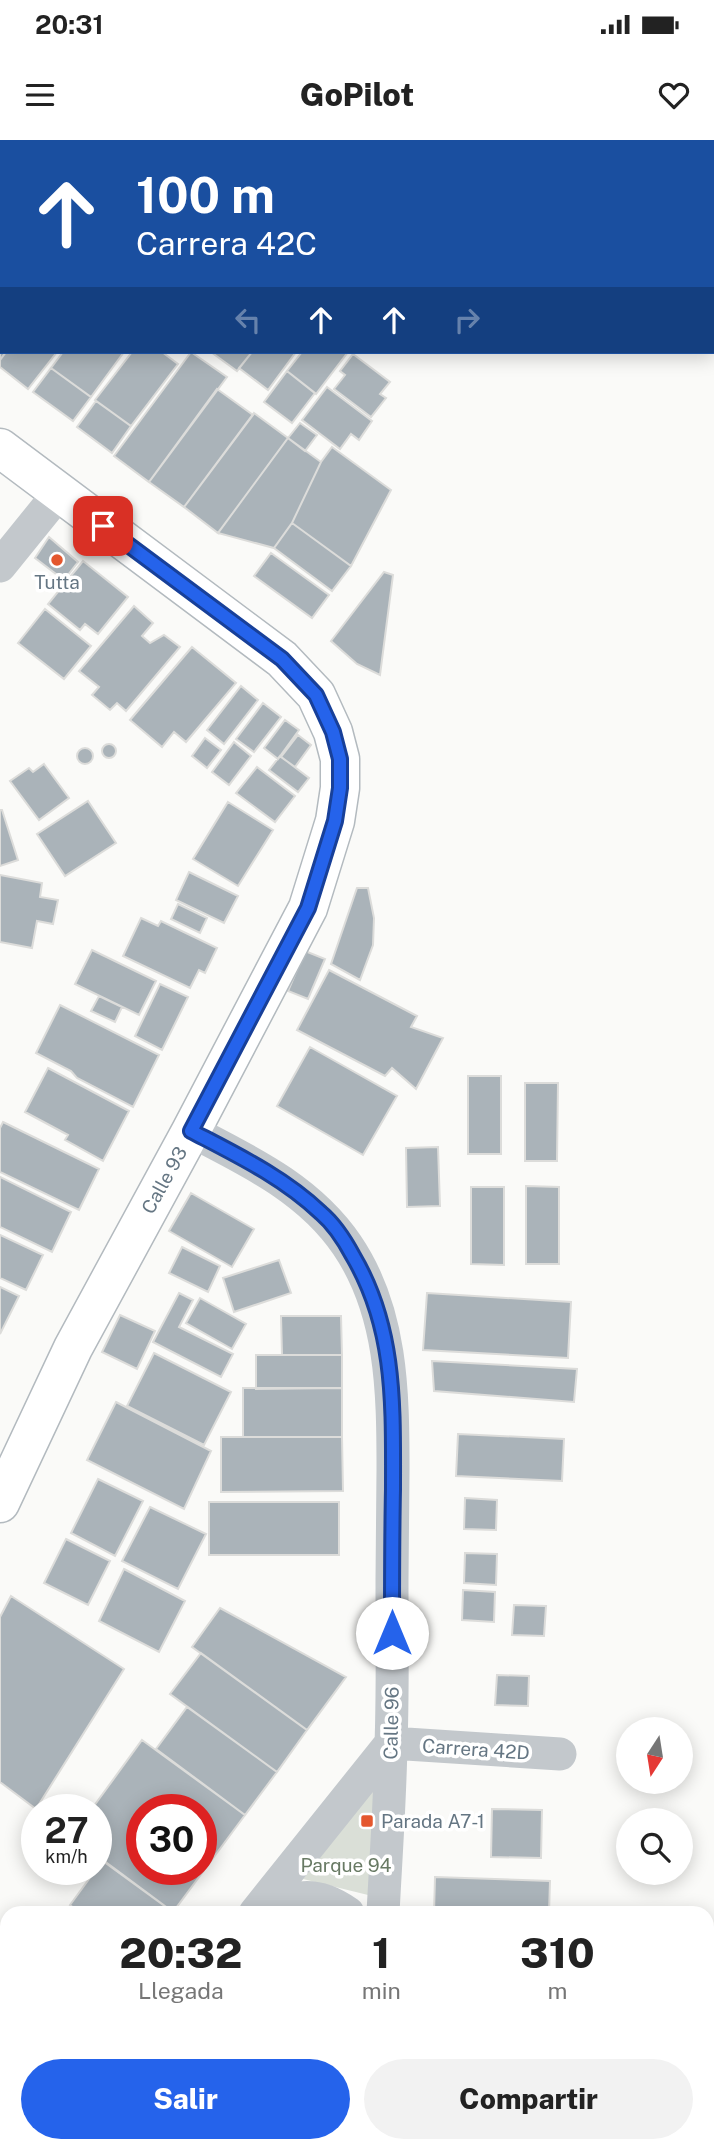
<!DOCTYPE html>
<html lang="es">
<style>
:root{--surface:#fff;--page:#f2f2f2;--text:#222;--muted:#767676;--accent:#2563eb}
body{margin:0;font-family:"Public Sans",sans-serif;background:var(--page);color:var(--text);height:100vh;display:flex;flex-direction:column;font-size:26px;white-space:nowrap}
*{box-sizing:border-box;margin:0}
p{font-size:23px;color:var(--muted)}
.icon{flex:none;width:38px;height:38px;fill:none;stroke:currentColor;stroke-width:2;stroke-linecap:round;stroke-linejoin:round}
.map{position:relative;flex:1;overflow:hidden}
.details{position:absolute;left:0px;top:1766px;width:714px;height:247px;display:flex;flex-direction:column;background:var(--surface);border-radius:21px 21px 0 0;box-shadow:0 4px 18px #0003}
.details>*{flex:none}
.banner{position:absolute;left:0px;top:0px;width:714px;height:214px;box-shadow:0 4px 18px #0003;background:#1a4fa0;color:#fff;overflow:hidden}
.needle{width:46px;rotate:192deg}
.tools{position:absolute;left:616px;top:1577px;display:grid;gap:14px}
.tools a{display:grid;place-items:center;width:77px;height:77px;border-radius:50%;background:var(--surface);box-shadow:0 4px 18px #0003;font-size:35px}
.speed{position:absolute;left:21px;top:1654px;display:flex;gap:14px;font-size:35px;font-weight:700;text-align:center}
.speed>*{display:grid;place-content:center;width:91px;height:91px;border-radius:50%;background:var(--surface);box-shadow:0 4px 18px #0003;line-height:1}
.speed small{font-size:18px;font-weight:400}
.speed .limit{border:10px solid #d22;background:#fff;color:#111}
.pin{position:absolute;display:grid;place-items:center;width:60px;height:60px;color:#fff;margin:-30px;border-radius:14px;box-shadow:0 4px 10px #0006}
.me{position:absolute;width:77px;margin:-38px;rotate:0deg;stroke-linejoin:round;filter:drop-shadow(0 0 5px #0008)}
.turn{display:flex;align-items:center;gap:24px;height:147px;padding:0 21px;font-size:32px}
.turn .icon{width:91px;height:91px;stroke-width:2.5}
.turn b{display:block;font-size:49px;line-height:60px}
.lanes{display:flex;align-items:center;height:66px;padding:0 21px;background:#0003;justify-content:center;gap:35px;direction:ltr}
.lanes .off{opacity:.35}
.eta{display:flex;justify-content:space-evenly;align-items:center;height:119px;text-align:center}
.eta b{font-size:42px;font-weight:800;line-height:49px}
.button{display:flex;gap:14px;margin-top:auto;padding:14px 21px}
.button a{flex:1;height:80px;border-radius:42px;background:var(--accent);color:#fff;font-size:28px;font-weight:800;line-height:80px;text-align:center}
.button a+a{background:var(--page);color:var(--text)}
.status{display:flex;justify-content:space-between;align-items:center;height:49px;padding:0 35px;background:var(--surface);direction:ltr}
.status svg{height:19px;fill:currentColor}
header{display:flex;justify-content:space-between;align-items:center;height:91px;padding:0 21px;background:var(--surface);font-size:32px;font-weight:800}
.map>svg:first-child{display:block}
.green{fill:#dadfd7}
.building{fill:#aab3b9;stroke:#dcdcda;stroke-width:2;fill-rule:evenodd}
.lines{fill:none;stroke-linecap:round;stroke-linejoin:round}
.secondary-casing{stroke:#b3babf;stroke-width:41}
.street{stroke:#c3c8cc;stroke-width:33}
.secondary{stroke:#fff;stroke-width:38}
.route-casing{stroke:#184099;stroke-width:18}
.route{stroke:#2563eb;stroke-width:12}
.poi-dot{fill:#e4572e;stroke:#fff;stroke-width:2.5}
.labels{text-anchor:middle;stroke-width:7;stroke-linejoin:round;paint-order:stroke}
.poi-label{font-size:19px;fill:#657683;stroke:#fff}
.street-label{font-size:19px;fill:#657683;stroke:#fff}
.park-label{font-size:19px;fill:#687a64;stroke:#fff}
</style>
<div class="status"><b>20:31</b><svg viewBox="0 0 49 12"><path d="M0 12V9h3v3zM5 12V6h3v6zM10 12V3h3v9zM15 12V0h3v12zM26 1h20v11H26zM47 4h2v5h-2z"/></svg></div>
<header><svg class="icon" aria-label="menu" viewBox="0 0 24 24"><path d="M4 6h16M4 12h16M4 18h16"/></svg>GoPilot<svg class="icon" aria-label="heart" viewBox="0 0 24 24"><path d="M12 20l-8-8c-3-5 5-10 8-4 3-6 11-1 8 4z"/></svg></header>
<div class="map">
<svg width="714" height="2012" viewBox="0 0 714 2012">
<rect width="100%" height="100%" fill="#fafaf8"/>
<!-- green -->
<path class="green" d="M377,1644l-9,111 -65,-16z"/>
<!-- building -->
<path class="building" d="M2,147v65h4l-6,8v-71z
M6,212h51l-29,37 -28,-22v-7z
M63,212h61l-33,45 -40,-29z
M132,212h30l16,12 -47,62 -36,-26z
M191,212l36,25 -78,105 -35,-26z
M211,212h41l-15,19z
M252,212h44l-28,38 -29,-22z
M302,212h46l-32,42 -29,-23z
M353,214l37,28 -10,12 6,4 -15,19 -37,-28 11,-14 -5,-4z
M51,228l40,29 -18,24 -40,-29z
M287,231l28,22 -23,30 -28,-21z
M327,247l45,34 -13,19 -8,-6 -11,15 -38,-29z
M217,249l36,26 -69,92 -35,-25z
M96,261l35,25 -19,27 -35,-26z
M254,273l34,25 -70,95 -34,-26z
M300,283l17,12 -12,16 -17,-13z
M288,298l33,24 -29,61 -18,25 -56,-15z
M332,307l59,43 -40,76 -59,-43 29,-61z
M292,383l59,43 -19,25 -58,-43z
M49,397l29,25 -14,18 -29,-22z
M271,413l58,42 -17,23 -58,-42z
M83,421l45,36 -30,37 -13,-10 -5,6 -32,-26z
M384,432l9,3 -13,100 -23,-11 -26,-23z
M134,466l19,17 -11,13 8,7 14,-8 16,12 -54,64 -9,-8 -7,7 -18,-15 7,-8 -20,-16z
M45,469l46,37 -27,33 -46,-36z
M192,507l44,36 -50,59 -12,-10 -12,15 -32,-27z
M241,546l17,14 -34,44 -17,-14z
M263,563l18,14 -27,35 -18,-13z
M285,580l14,10 -21,29 -14,-11z
M298,595l13,10 -16,22 -14,-10z
M205,598l16,12 -14,18 -15,-12z
M234,602l17,14 -22,29 -17,-13z
M102 611a7 7 0 1 1 14 0a7 7 0 1 1-14 0Z
M77 616a8 8 0 1 1 16 0a8 8 0 1 1-16 0Z
M280,616l29,22 -11,14 -29,-22z
M44,624l25,34 -30,22 -29,-39 19,-13 4,4z
M257,627l38,29 -20,26 -39,-29z
M88,661l28,42 -51,33 -28,-42z
M228,662l45,28 -35,56 -45,-27z
M0,670h2l16,50 -18,6z
M189,732l49,24 -14,27 -48,-23z
M0,735l42,8 -2,14 18,3 -5,24 -16,-3 -5,27 -32,-6z
M357,748h11l6,30 -1,27 -13,35 -29,-16z
M178,764l29,14 -7,15 -29,-14z
M141,778l17,8 3,-5 56,27 -12,25 -6,-3 -9,18 -67,-32z
M92,810l64,31 -17,34 -64,-31z
M305,811l20,8 -17,40 -20,-8z
M329,830l88,46 -6,11 32,11 -27,51 -24,-21 -7,8 -88,-46z
M160,844l28,13 -26,53 -27,-14z
M99,856l23,11 -7,15 -24,-11z
M60,865l99,50 -26,52 -56,-29 -6,-7 -35,-18z
M310,907l87,49 -34,59 -86,-49z
M48,928l81,43 -26,50 -38,-21 3,-5 -43,-23z
M468,936h33v78h-33z
M525,943h33l-1,78h-32z
M3,982l96,47 -20,41 -79,-38v-44z
M438,1007l2,59 -33,1 -1,-59z
M0,1037l71,35 -19,40 -52,-25z
M526,1046l33,1v77h-33z
M471,1047h33v78l-33,-1z
M191,1053l63,36 -22,38 -63,-36z
M0,1095l43,20 -17,35 -26,-12z
M182,1107l38,19 -12,26 -39,-19z
M279,1120l12,33 -57,19 -11,-34z
M0,1147l19,9 -19,38z
M179,1153l14,7 -14,27 54,27 -12,23 -68,-35z
M427,1153l144,9 -3,56 -145,-8z
M200,1158l46,26 -14,25 -46,-26z
M120,1175l35,16 -18,38 -35,-17z
M281,1176h60l1,39h-60z
M154,1213l77,39 -27,53 -77,-39z
M256,1215h86v33l-86,1z
M432,1221l145,8 -3,33 -140,-11z
M243,1248h99v49h-99z
M116,1262l95,49 -27,58 -97,-49z
M458,1294l106,5 -2,42 -106,-5z
M221,1297h121l1,54 -122,1z
M98,1339l45,22 -28,55 -44,-23z
M465,1358l32,2 -1,30 -32,-1z
M209,1362h130v53h-130z
M150,1367l56,27 -28,55 -56,-28z
M66,1399l44,22 -22,44 -44,-22z
M465,1413l32,1 -1,31 -32,-2z
M124,1429l61,32 -26,51 -60,-31z
M463,1450l32,2 -1,30 -32,-2z
M11,1456l113,73 -88,140 -36,-27v-165z
M514,1465l32,1 -2,30 -32,-1z
M220,1468l126,69 -39,53 -115,-83z
M201,1513l106,77 -30,42 -107,-78z
M497,1535l32,1 -1,30 -33,-1z
M187,1567l90,65 -32,43 -89,-66z
M142,1600l103,75 -72,97 -77,-56v-46h-5zM142,1670h59v59h-59z
M492,1669l50,1 -1,48 -50,-1z
M103,1720l70,52v1h-93l-10,-8z
M435,1737l115,4 -1,32h-115z
M7,1805v25l-7,-5v-10z
M7,1884v72l-5,7 5,4 -7,10v-84z
M136,2006h67l-4,6h-53z
M425,2006h105v6h-105z
M251,2008h56v4h-56z"/>
<g class="lines">
<defs>
<path id="secondary" d="M0,308l282,211 34,36 17,37 7,27v29l-5,33 -27,87 -117,223 -118,217 -73,155"/>
</defs>
<!-- secondary casing -->
<use href="#secondary" class="secondary-casing"/>
<!-- street -->
<path class="street" d="M156,0l2,2
M0,426l59,-73
M191,991c58,30 118,58 156,114 45,66 46,146 46,224 0,37 -1,74 -1,111 0,54 1,109 -1,164 -1,56 -5,112 -8,169
M391,1603l169,11
M255,1773l136,-170
M259,1773c35,-17 55,-24 89,0
M61,2012l5,-6
M367,2012v-6"/>
<!-- secondary -->
<use href="#secondary" class="secondary"/>
</g>
<g class="lines">
<defs>
<path id="route" d="M103,386l179,133 34,36 17,37 7,27v29l-5,33 -27,87 -117,223c46,24 92,46 130,82 13,11 24,28 32,43 43,73 40,150 40,233 -1,48 -1,96 -1,144"/>
</defs>
<!-- route casing -->
<use href="#route" class="route-casing"/>
<!-- route -->
<use href="#route" class="route"/>
</g>
<!-- markers -->
<g class="poi-dot">
<circle cx="57" cy="420" r="7"/>
<rect x="360" y="1674" width="14" height="14" rx="3.5"/>
</g>
<g class="labels">
<!-- poi labels -->
<g class="poi-label">
<text x="57" y="449">Tutta</text>
<text x="381" y="1688" text-anchor="start">Parada A7-1</text>
</g>
<!-- street labels -->
<g class="street-label">
<text transform="translate(164 1040) rotate(-61)" y="7">Calle 93</text>
<text transform="translate(391 1583) rotate(-89)" y="7">Calle 96</text>
<text transform="translate(476 1609) rotate(4)" y="7">Carrera 42D</text>
</g>
<!-- park labels -->
<g class="park-label">
<text x="346" y="1732">Parque 94</text>
</g>
</g>
</svg>
<div class="tools">
<a><svg class="needle" viewBox="-14 -14 28 28"><path d="M0-13l5 13h-10z" fill="#e53935"/><path d="M0 13l5-13h-10z" fill="#767676"/></svg></a>
<a><svg class="icon" aria-label="search" viewBox="0 0 24 24"><circle cx="10" cy="10" r="6"/><path d="M15 15l6 6"/></svg></a>
</div>
<div class="speed"><div>27<small>km/h</small></div><div class="limit">30</div></div>
<div class="pin" style="left:103px;top:386px;background:#d93025"><svg class="icon" aria-label="arrive" viewBox="0 0 24 24"><path d="M6 21V4h12l-3 4 3 4H6"/></svg></div>
<svg class="me" style="left:392px;top:1493px" viewBox="-20 -20 40 40"><circle r="19" fill="#fff"/><path d="M0-13L10 11 0 6-10 11z" fill="#2563eb"/></svg>
<div class="banner">
<div class="turn"><svg class="icon" aria-label="ahead" viewBox="0 0 24 24"><path d="M12 20V5M6 11l6-6 6 6"/></svg><div><b>100 m</b>Carrera 42C</div></div>
<div class="lanes"><svg class="icon off" aria-label="left" viewBox="0 0 24 24"><path d="M17 20v-9H6M10 6l-5 5 5 5"/></svg><svg class="icon" aria-label="ahead" viewBox="0 0 24 24"><path d="M12 20V5M6 11l6-6 6 6"/></svg><svg class="icon" aria-label="ahead" viewBox="0 0 24 24"><path d="M12 20V5M6 11l6-6 6 6"/></svg><svg class="icon off" aria-label="right" viewBox="0 0 24 24"><path d="M7 20v-9h11M14 6l5 5-5 5"/></svg></div>
</div>
<section class="details">
<div class="eta">
<div><b>20:32</b><p>Llegada</p></div>
<div><b>1</b><p>min</p></div>
<div><b>310</b><p>m</p></div>
</div>
<div class="button"><a>Salir</a><a>Compartir</a></div>
</section>
</div>
